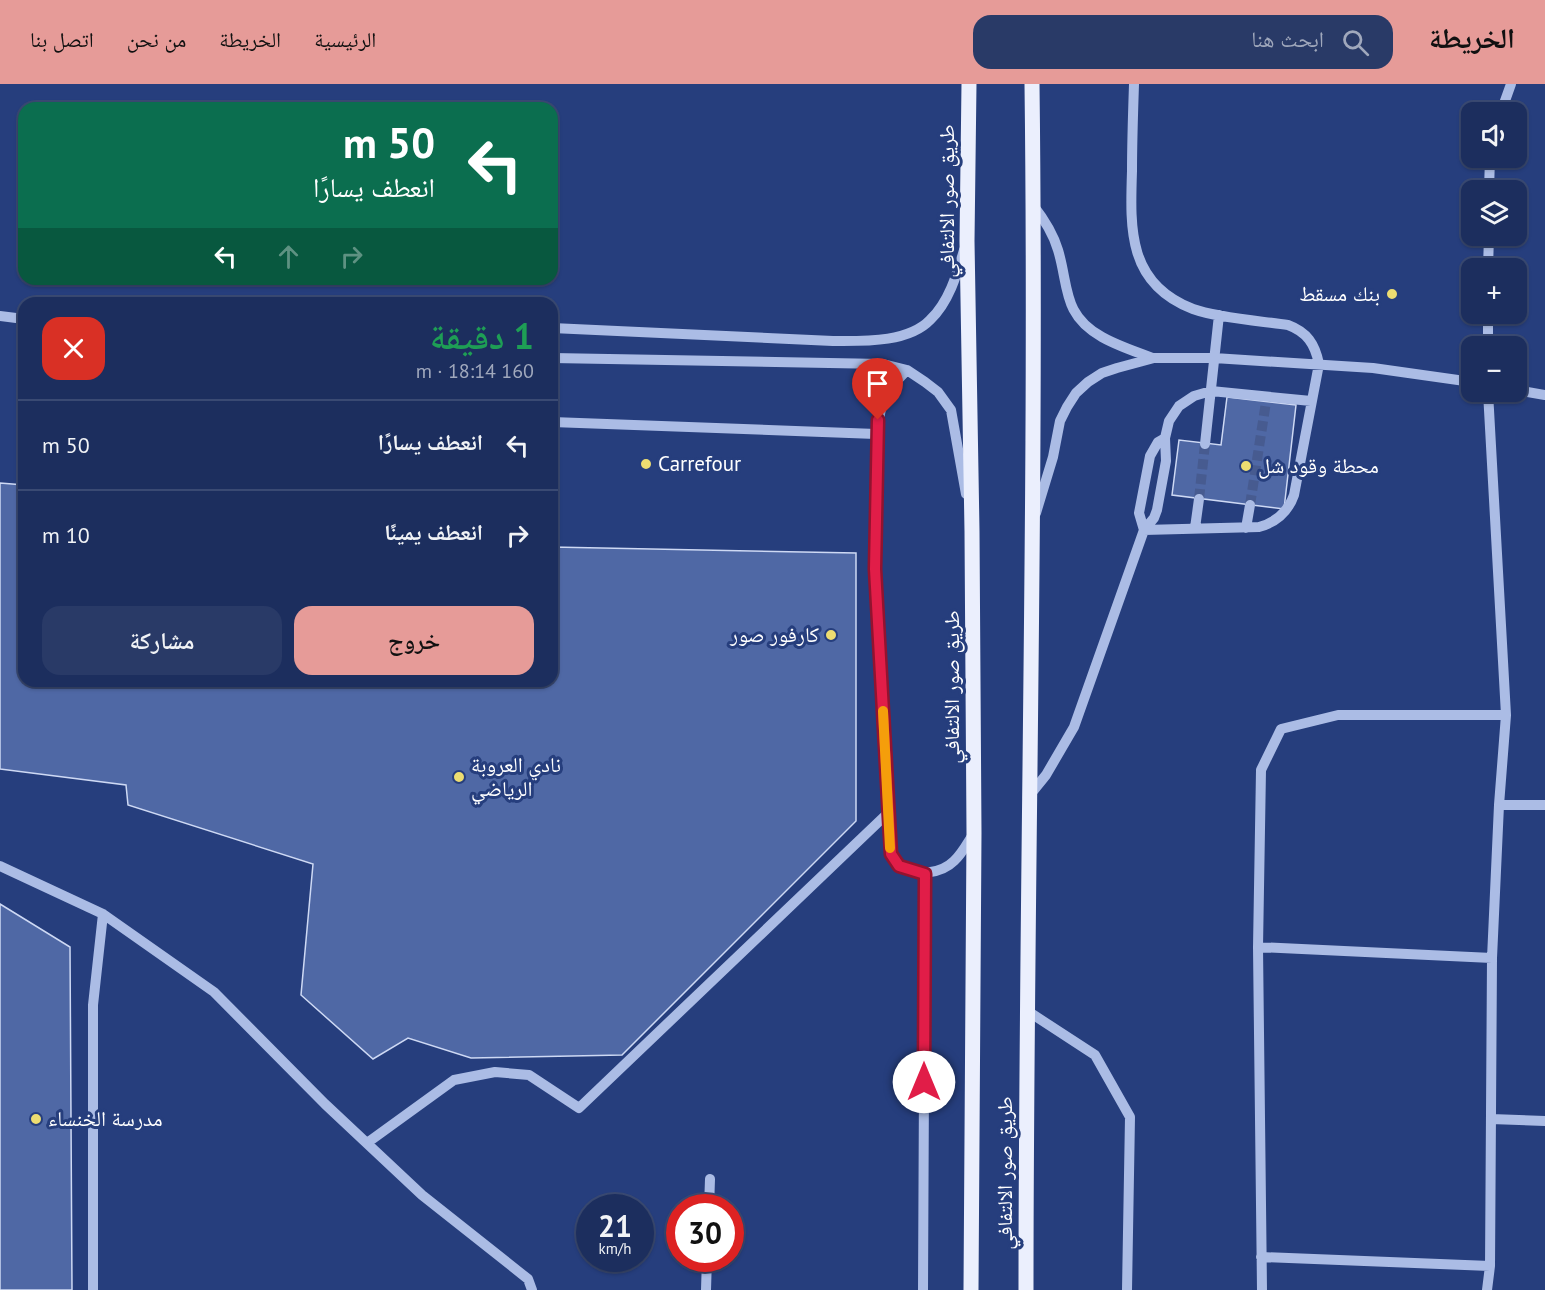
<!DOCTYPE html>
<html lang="ar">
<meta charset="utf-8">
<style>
:root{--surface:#1c2e5e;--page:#293a67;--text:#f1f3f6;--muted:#a0a8bc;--line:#3a4a73;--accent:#e69b98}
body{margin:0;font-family:"PT Sans","Noto Naskh Arabic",sans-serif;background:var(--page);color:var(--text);direction:rtl;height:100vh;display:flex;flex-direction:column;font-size:22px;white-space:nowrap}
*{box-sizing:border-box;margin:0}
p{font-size:20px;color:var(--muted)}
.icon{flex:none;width:33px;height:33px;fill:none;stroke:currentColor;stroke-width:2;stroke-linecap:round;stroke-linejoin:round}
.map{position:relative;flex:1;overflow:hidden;direction:ltr}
.sheet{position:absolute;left:18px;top:213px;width:540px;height:390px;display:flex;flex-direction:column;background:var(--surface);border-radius:18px;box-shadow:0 2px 4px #0004,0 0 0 2px var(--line);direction:rtl}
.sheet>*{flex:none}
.guide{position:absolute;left:18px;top:18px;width:540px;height:183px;border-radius:18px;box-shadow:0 2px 4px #0004,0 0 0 2px var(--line);direction:rtl;background:#0b6e4f;color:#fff;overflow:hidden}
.fabs{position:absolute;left:1461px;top:18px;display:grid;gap:12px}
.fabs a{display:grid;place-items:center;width:66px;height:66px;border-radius:12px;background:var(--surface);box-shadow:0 2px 4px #0004,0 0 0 2px var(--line);font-size:30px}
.speed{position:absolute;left:576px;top:1110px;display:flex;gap:12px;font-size:30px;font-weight:700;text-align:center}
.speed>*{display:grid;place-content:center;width:78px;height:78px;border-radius:50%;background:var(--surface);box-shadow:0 2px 4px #0004,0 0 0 2px var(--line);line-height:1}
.speed small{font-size:15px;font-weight:400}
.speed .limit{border:9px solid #d22;background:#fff;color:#111}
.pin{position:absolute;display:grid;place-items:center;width:51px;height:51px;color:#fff;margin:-62px -26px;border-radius:50% 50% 50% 0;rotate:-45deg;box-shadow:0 0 6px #0007}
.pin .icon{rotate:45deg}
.me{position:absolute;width:66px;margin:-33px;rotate:0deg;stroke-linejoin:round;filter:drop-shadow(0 0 4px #0008)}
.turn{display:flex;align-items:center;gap:21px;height:126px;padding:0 24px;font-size:27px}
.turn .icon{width:78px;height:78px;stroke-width:2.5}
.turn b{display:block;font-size:42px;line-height:51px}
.lanes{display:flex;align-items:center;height:57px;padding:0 24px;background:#0003;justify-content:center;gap:30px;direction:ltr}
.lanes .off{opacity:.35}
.round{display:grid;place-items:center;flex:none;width:63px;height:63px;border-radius:18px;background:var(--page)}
.headline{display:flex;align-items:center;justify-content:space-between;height:102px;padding:0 24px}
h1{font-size:36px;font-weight:600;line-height:45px;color:#1e9e55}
.primary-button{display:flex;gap:12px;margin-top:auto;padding:12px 24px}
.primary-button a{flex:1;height:69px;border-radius:18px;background:var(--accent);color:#111;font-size:24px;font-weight:600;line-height:69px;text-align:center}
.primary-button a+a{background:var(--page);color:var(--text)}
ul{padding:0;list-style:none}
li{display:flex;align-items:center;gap:18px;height:90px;padding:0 24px;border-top:2px solid var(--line)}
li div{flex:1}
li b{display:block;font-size:22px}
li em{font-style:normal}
header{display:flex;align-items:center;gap:36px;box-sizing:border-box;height:84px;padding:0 30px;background:var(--accent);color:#111}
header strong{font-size:28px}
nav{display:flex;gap:33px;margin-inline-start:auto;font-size:21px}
.search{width:420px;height:54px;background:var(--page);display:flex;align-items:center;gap:15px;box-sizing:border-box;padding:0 21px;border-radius:18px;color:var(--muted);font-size:22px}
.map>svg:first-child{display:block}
.building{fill:#4f68a5;stroke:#ced9f4;stroke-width:1.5}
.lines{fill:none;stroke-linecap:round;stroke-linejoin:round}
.minor-tunnel{stroke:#475b90;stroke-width:10;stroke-dasharray:10 5;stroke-linecap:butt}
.minor{stroke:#abbce5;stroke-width:10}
.major{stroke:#ebeffd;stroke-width:15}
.route-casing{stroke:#92132f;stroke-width:15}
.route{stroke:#e11d48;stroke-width:10}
.slow{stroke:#f59e0b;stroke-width:10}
.poi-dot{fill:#eddd71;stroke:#263e7d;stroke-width:2}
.labels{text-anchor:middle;stroke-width:6;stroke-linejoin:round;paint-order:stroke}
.street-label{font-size:21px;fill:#fff;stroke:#263e7d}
.poi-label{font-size:21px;fill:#fff;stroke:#263e7d;text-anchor:start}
</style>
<header>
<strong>الخريطة</strong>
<div class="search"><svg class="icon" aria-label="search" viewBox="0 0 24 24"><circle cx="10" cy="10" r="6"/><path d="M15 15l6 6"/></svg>ابحث هنا</div>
<nav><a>الرئيسية</a><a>الخريطة</a><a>من نحن</a><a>اتصل بنا</a></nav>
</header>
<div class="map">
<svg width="1545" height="1206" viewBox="0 0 1545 1206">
<rect width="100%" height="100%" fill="#263e7d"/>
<!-- building -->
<path class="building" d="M1227,313l69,8 -12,104 -112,-14 7,-55 42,5z
M0,399l24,2v196h528v-134l304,6v268l-234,234 -151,3 -63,-20 -35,21 -72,-64 12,-131 -185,-59 -2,-20 -126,-16z
M0,820l70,43 2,343h-72z"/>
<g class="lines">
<!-- minor-tunnel -->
<path class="minor-tunnel" d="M1199,415l6,-55
M1250,421l16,-103"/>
<!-- minor -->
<path class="minor" d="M1134,0c-1,29 -2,58 -2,87 -2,59 -4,113 61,138 25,9 68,12 95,16 19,7 27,19 31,39l-25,131c-6,17 -17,27 -35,32l-115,3
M1501,28l10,-28
M1489,106l1,-32
M1033,121c11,14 20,28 25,45 11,36 4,65 44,87 16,9 34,15 51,21
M1488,184l1,-32
M0,232l24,3
M552,244l281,13c29,0 75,2 97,-21 19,-18 27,-46 34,-70
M1488,262v-32
M552,274l331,6 24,6 18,12 13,10 13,18 15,84
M907,286l-18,19 -7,15 -6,30 -1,135 16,285c2,4 5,9 9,12 15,11 41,8 54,-5 8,-7 14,-19 20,-28
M1516,306l29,5
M552,338l324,12
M1205,360l14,-129
M1036,429l17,-56 7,-36 7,-14 9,-14 12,-11 14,-9 15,-5 37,-10h60l159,10 99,14
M1195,444l4,-29
M1246,444l4,-23
M1144,446l-5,-17 11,-57 8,-14 7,-4
M1029,712l17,-21 28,-48 70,-197 10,-12 3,-8 9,-49 -1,-23 4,-17 10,-15 15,-10 17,-5 100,10
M1499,721h46
M0,782l103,48 111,78 111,112 97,91 106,84 4,11
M1258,863l234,11
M1026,926l69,45 35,62 -3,173
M1491,1035l54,2
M367,1059l87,-63 41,-8 34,3 50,33 310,-296
M709,1124l1,-29
M1261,1173l229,9
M93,1206v-285l10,-91
M706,1206l1,-32
M923,1206l2,-416
M1262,1206l-4,-343 3,-177 20,-41 57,-14h168
M1487,1206l3,-24 2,-308 7,-153 7,-90 -18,-323"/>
<!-- major -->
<path class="major" d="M969,0l-2,157 5,290 2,302 -3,457
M1026,1206c0,-402 11,-804 6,-1206"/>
</g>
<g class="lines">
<defs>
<path id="route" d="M878,336l-3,149 16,285 8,12 26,8 -1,208"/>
</defs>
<!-- route casing -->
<use href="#route" class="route-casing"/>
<!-- route -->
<use href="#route" class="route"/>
<!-- slow -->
<path class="slow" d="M883,627l7,137"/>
</g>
<!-- markers -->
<g class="poi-dot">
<circle cx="1392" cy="210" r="6"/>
<circle cx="646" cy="380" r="6"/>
<circle cx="1246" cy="382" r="6"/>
<circle cx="831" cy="551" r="6"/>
<circle cx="459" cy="693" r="6"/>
<circle cx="36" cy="1035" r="6"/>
</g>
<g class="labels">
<!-- street labels -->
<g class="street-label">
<text transform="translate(947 117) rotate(-90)" y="7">طريق صور الالتفافي</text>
<text transform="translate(952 603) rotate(-90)" y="7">طريق صور الالتفافي</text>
<text transform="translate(1005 1089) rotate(-90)" y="7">طريق صور الالتفافي</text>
</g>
<!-- poi labels -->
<g class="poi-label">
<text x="1380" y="217" text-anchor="end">بنك مسقط</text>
<text x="658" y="387">Carrefour</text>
<text x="1258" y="389">محطة وقود شل</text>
<text x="819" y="558" text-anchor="end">كارفور صور</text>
<text x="471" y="688">نادي العروبة<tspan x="471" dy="24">الرياضي</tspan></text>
<text x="48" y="1042">مدرسة الخنساء</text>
</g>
</g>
</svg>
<div class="fabs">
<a><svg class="icon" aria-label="sound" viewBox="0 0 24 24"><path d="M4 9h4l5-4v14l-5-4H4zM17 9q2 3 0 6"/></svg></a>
<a><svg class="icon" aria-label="layers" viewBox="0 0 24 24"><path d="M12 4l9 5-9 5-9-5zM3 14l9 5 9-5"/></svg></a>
<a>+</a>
<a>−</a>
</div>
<div class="speed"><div>21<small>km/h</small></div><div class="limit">30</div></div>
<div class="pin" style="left:878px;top:336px;background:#d93025"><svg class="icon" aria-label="arrive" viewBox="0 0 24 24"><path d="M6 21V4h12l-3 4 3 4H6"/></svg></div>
<svg class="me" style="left:924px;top:998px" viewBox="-20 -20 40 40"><circle r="19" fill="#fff"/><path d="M0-13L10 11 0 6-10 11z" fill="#e11d48"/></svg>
<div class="guide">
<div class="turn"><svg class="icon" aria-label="left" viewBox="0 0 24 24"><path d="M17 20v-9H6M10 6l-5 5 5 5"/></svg><div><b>50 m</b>انعطف يسارًا</div></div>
<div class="lanes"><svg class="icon" aria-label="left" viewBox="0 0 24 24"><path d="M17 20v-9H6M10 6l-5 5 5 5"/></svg><svg class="icon off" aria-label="ahead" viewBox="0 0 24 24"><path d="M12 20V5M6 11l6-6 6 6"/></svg><svg class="icon off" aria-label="right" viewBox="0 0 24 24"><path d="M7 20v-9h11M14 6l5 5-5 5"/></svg></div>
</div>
<section class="sheet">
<div class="headline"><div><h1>1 دقيقة</h1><p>160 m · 18:14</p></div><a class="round" style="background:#d93025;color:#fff"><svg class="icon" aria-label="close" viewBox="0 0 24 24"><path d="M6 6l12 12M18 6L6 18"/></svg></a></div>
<ul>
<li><svg class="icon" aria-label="left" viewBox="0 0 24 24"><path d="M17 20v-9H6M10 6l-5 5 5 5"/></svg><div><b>انعطف يسارًا</b></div><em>50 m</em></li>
<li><svg class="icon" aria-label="right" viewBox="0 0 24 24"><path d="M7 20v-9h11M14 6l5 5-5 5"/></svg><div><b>انعطف يمينًا</b></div><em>10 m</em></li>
</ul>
<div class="primary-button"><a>خروج</a><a>مشاركة</a></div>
</section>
</div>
